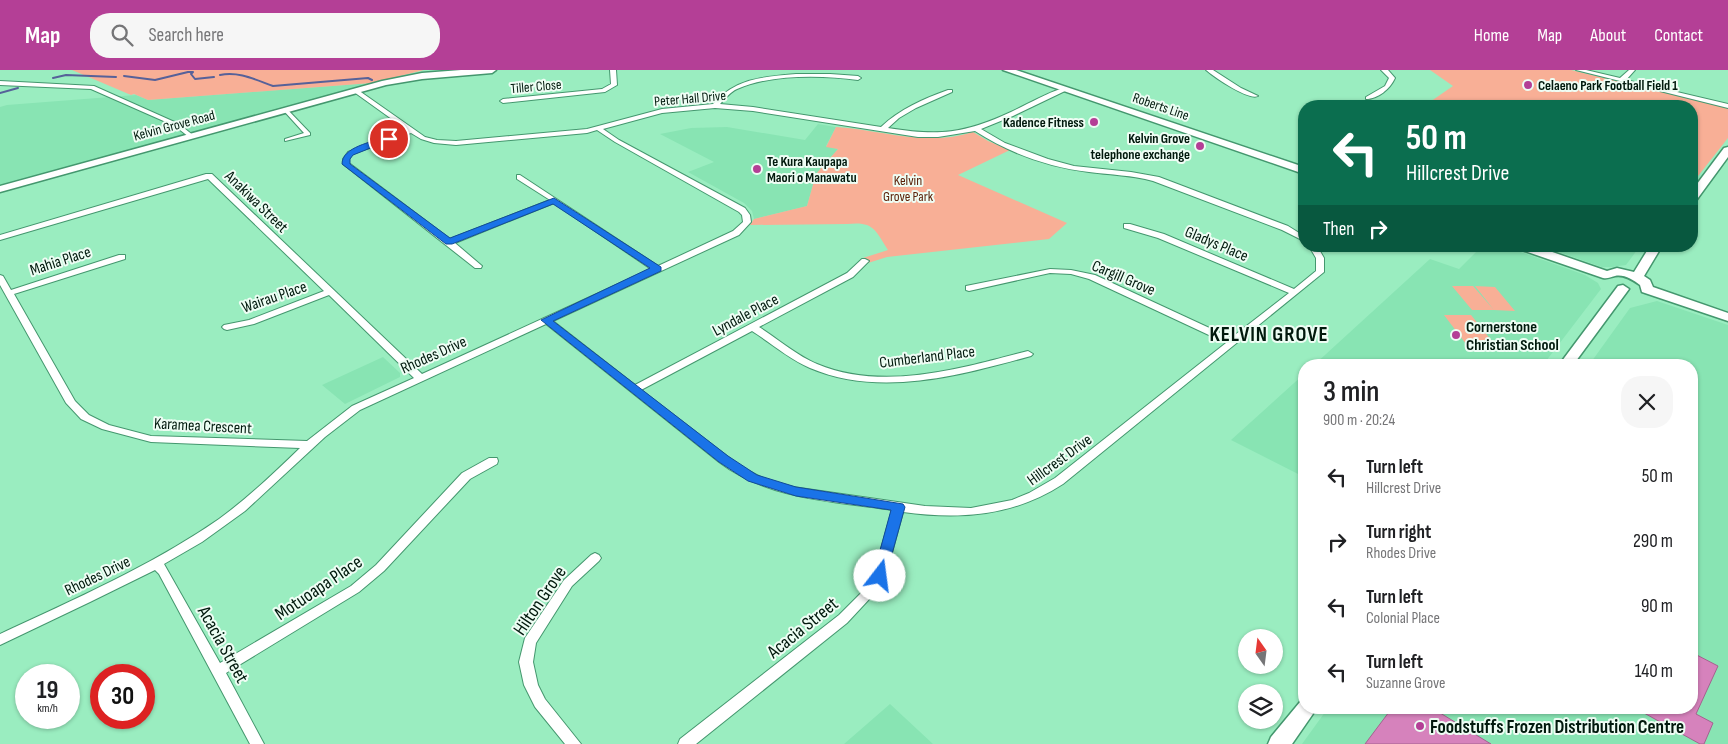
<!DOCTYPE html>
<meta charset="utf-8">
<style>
:root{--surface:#fff;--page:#f6f6f6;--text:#202124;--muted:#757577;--accent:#b43f96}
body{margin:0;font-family:"Sofia Sans Condensed",sans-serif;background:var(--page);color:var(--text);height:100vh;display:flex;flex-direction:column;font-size:19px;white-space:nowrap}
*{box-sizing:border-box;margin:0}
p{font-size:16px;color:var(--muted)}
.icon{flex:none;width:28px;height:28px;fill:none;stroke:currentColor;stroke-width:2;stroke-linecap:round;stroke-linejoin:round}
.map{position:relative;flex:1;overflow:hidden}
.details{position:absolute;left:1298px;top:289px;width:400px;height:355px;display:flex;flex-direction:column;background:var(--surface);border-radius:20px;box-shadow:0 1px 4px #0004}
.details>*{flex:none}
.hud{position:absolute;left:1298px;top:30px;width:400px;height:152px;border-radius:20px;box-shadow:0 1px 4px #0004;background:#0b6e4f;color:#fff;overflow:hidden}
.needle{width:32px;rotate:346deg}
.tools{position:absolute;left:1238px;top:559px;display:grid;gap:10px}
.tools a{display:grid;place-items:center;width:45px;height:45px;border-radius:50%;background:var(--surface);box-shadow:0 1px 4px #0004;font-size:25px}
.speed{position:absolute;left:15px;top:594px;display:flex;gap:10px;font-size:25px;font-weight:700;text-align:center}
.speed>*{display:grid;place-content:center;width:65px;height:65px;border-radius:50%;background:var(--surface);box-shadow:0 1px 4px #0004;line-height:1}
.speed small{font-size:12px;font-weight:400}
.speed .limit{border:8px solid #d22;background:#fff;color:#111}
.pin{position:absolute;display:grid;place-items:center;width:42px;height:42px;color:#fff;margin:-21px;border:2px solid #fff;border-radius:50%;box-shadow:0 1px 5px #0007}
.me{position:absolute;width:55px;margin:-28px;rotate:15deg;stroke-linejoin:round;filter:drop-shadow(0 0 4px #0008)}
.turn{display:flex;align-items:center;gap:18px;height:105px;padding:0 25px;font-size:22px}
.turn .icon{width:65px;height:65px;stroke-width:2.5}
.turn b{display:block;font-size:35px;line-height:42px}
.then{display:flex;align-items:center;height:48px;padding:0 25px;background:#0003;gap:10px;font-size:19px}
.round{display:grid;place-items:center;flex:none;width:52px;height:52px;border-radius:20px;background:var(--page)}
.headline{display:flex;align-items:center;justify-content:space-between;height:85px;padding:0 25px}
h1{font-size:30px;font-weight:600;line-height:38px}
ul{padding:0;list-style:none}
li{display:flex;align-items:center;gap:15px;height:65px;padding:0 25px}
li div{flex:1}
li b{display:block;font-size:19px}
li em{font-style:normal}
header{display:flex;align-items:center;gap:30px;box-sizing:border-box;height:70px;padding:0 25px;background:var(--accent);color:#fff}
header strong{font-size:24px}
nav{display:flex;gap:28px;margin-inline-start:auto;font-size:18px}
.search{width:350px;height:45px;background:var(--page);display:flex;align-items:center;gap:12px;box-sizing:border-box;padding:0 18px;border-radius:20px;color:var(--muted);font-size:19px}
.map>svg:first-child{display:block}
.built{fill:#88e4b3}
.green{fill:#f8af96}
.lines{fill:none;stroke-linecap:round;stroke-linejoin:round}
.stream{stroke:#566199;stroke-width:2}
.building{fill:#d682bc;stroke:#a4628f}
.street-casing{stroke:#44976e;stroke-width:2}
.secondary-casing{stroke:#44976e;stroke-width:3}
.street{fill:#fff;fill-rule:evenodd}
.secondary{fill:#fff;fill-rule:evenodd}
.route{fill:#1a73e8;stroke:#114b97}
.poi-dot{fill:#b43f96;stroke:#eefdf4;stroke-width:2}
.labels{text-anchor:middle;stroke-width:4;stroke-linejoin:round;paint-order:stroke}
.far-poi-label{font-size:14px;font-weight:bold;fill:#01190d;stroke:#eefdf4;text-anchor:start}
.far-street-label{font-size:14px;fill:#01190d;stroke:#eefdf4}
.far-park-label{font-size:14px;fill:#5b2008;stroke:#eefdf4}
.street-label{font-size:16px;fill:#01190d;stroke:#eefdf4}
.poi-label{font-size:16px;font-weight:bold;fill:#01190d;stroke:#eefdf4;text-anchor:start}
.near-street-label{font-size:19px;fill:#01190d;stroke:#eefdf4}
.near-poi-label{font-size:19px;font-weight:bold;fill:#01190d;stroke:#eefdf4;text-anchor:start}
.district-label{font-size:21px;font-weight:bold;letter-spacing:1px;fill:#01190d;stroke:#eefdf4}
</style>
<header>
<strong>Map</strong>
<div class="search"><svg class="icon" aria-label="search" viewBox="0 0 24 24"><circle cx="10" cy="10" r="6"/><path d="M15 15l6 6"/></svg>Search here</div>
<nav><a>Home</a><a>Map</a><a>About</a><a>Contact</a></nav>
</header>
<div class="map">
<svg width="1728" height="674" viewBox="0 0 1728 674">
<rect width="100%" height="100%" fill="#9aedc0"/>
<!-- built -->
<path class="built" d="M372,13l-372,103v-79l7,-2 129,-10 12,5z
M818,54l18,3 -10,19 12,3 -22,25 -9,32 -53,13 -2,-8 -8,-8 -56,-31 26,-10 -54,-28 31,-6 36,-1 78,13z
M1482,176h22l81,29 13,8 3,6 -58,76h-229l116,-106 29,10z
M1541,176h99l-14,19 -14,2h-10z
M1657,231l71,24v419h-426l26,-36h363v-343h-102l41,-57z
M383,287l17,16v4l-55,27 -23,-19z
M1304,304v103l-73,-37z
M890,634l43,40h-89z"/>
<!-- green -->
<path class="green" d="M72,0h352l-52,13 -224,17 -14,-6 -3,1z
M1430,0h141l157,38v30l-37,47v-79h-267l29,-20z
M836,57c45,3 92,20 137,5l15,9 22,9 -52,25 109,48 -18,16 -162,18 -19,6 -5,-5 25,-8c-13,-21 -15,-29 -41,-26l-97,1 4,-6 53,-13 9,-32 22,-25 -12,-2z
M1452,216h21l21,24h-22z
M1475,216l20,1 20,24 -21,-1z
M1444,245h27l24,30 -29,-1z"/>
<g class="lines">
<!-- stream -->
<path class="stream" d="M220,5c19,-4 36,5 53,11l95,-8 4,2
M124,6l31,4 33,-8h5l-2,2 4,5 19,-2
M53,8l13,-3 50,2
M0,23l18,-5"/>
</g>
<!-- building -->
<path class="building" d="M1691,582l27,14 -22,48 17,9 -9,21h-4l-65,-36h56z
M1392,638h40l59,36h-126z"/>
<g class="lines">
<defs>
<path id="street" d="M610,0h6l1,15 -12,7 -102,11 -3,-2 3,-2 99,-10 9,-5z
M1206,0h7l28,18 17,8c-9,5 -44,-19 -52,-26z
M1381,0h7l7,8c-5,11 -17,21 -29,21v-2l19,-11 4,-8z
M1576,0h10l34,8 9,-8h6l-9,10 102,24v4z
M796,4h34l28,2 3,2 -3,2c-36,-5 -87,-6 -121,9 -7,3 -12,10 -17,15l33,3 128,20c19,-18 42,-28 67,-37h4v2l-36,16 -17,10 -11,10c50,8 76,6 123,-16 17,-8 34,-18 52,-24l3,2 -1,1 -52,25 -32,13 24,14 43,16 26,7 57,6 28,5 129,49 16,10v5l-22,-11 -129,-49c-21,-6 -42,-6 -64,-9 -41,-5 -80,-19 -114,-41l-37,6h-20l-165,-26 -38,-3 -53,5 -59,16 16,11 126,68 5,7 1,7 -12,13 -186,86 82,64 212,-112 15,-14h3l4,2 -16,16 -94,50c19,12 37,28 58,37 67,28 145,4 211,-13l5,3 -2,2c-69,19 -151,42 -221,12 -21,-9 -39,-25 -58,-37l-111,59 100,77 28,14 24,6 132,19 46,2 41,-8 17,-7 26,-15 171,-135 -137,-64 -18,-5 -21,-1 -81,18 -3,-1v-4l84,-17 21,1 24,5 136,63 58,-45 -131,-55 -34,-10v-4h6l34,10 130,55 22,-18v-13l-7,-12h8l7,12v14l-261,212c-49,32 -103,36 -160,28l-17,63 -12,19 -27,29 -151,121h-18l2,-5 159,-124 27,-27 8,-14 18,-64c-59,-9 -123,-10 -173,-48l-173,-138 -186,86 -35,27 -80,74 -43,31 -38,22 56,99 131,-77 25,-21 86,-92 27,-15h8l1,3 -1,3 -27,15 -86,92 -25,21 -133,81 38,71h-14l-91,-170 -4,-4 -65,32 -90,43v-11c75,-35 151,-68 219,-115 29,-21 55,-46 81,-71l-149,-6 -49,-13 -21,-10 -15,-16 -66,-118v-10l3,1 8,14 108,-35h6v4l-111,35 61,107 14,14 20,10 42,11 156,5 45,-35 62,-28 -85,-83 -75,29 -27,6 -3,-1 -2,-2 2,-2 25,-5 75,-29 -116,-112 -208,61v-5l206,-61h6l210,200 229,-105 -97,-66 -99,40 27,23 -1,2h-6l-132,-104v-5l5,-7 59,-22 -53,-38v-2h4l67,47 12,3 19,1 131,-12 75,-20 51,-5c23,-26 50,-27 83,-30zM597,60l18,12 124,70 3,3 1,7 -10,9 -75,35 -138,-91h-3v4l33,21 -100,39 -101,-76v-4l3,-5 59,-21 10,6 13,4 22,2 131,-12z
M0,11l94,5 85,38 15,12 -5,1 -14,-11 -84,-37 -91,-4z
M286,38l24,25v2l-25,6v-2l19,-6 -20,-22 -1,-1z
M595,483l4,2 2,3 -2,3 -27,25 -36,57 -3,19 5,23 7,14 36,45h-16l-30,-37 -11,-22 -5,-23 6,-24 39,-58 27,-25z"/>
<path id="secondary" d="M461,0h35l-4,3 -70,6 -36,6 -386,107v-6l382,-105 40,-8z
M1003,0h13l288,97v7z
M1728,77v10l-33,45 -4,1v-11l33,-44z
M1517,176h18l72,25 10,-3 17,4 16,-26h12l-18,30 6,4 3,7 75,26v8l-86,-29 -2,-7c-7,-5 -16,-11 -25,-9 -5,1 -7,3 -12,2l-84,-29z
M1623,215l6,4 -56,76h-14l59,-79z
M1304,630v8h13l-25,36h-24l3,-7 29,-35z"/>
</defs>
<!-- street casing -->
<use href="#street" class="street-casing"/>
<!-- secondary casing -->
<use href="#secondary" class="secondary-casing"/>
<!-- street -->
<use href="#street" class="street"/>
<!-- secondary -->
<use href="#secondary" class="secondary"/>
</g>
<!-- route -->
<path class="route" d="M386,67l7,2 -40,16 -3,4v5l100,74 104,-40 107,69v4l-108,50 175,135 29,19 39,12 107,17 2,3 -20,72 -5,2 -5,-2 -2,-3 18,-66 -95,-14 -48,-15 -29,-19 -178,-142 109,-52 -97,-64 -101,40h-6l-104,-80c0,-17 30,-22 44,-27z"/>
<!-- markers -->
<g class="poi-dot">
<circle cx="1528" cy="15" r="5"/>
<circle cx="1094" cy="52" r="5"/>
<circle cx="1200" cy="76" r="5"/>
<circle cx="757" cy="99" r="5"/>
<circle cx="1456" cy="265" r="5"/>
<circle cx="1420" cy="656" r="5"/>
</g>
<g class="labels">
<!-- far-poi labels -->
<g class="far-poi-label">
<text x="1538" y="20">Celaeno Park Football Field 1</text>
<text x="1084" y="57" text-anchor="end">Kadence Fitness</text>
<text x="1190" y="73" text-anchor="end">Kelvin Grove<tspan x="1190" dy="16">telephone exchange</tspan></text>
<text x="767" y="96">Te Kura Kaupapa<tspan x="767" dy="16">Maori o Manawatu</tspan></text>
</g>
<!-- far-street labels -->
<g class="far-street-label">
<text transform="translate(536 16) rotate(-5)" y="5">Tiller Close</text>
<text transform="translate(690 28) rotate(-5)" y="5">Peter Hall Drive</text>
<text transform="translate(1161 36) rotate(19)" y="5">Roberts Line</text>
<text transform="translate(174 55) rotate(-15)" y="5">Kelvin Grove Road</text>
</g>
<!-- far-park labels -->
<g class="far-park-label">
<text x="908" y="115">Kelvin<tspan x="908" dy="16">Grove Park</tspan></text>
</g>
<!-- street labels -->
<g class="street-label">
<text transform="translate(257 131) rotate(44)" y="6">Anakiwa Street</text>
<text transform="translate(1217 173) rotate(23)" y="6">Gladys Place</text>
<text transform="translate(60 190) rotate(-18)" y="6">Mahia Place</text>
<text transform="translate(1124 207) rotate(23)" y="6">Cargill Grove</text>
<text transform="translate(274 226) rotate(-19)" y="6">Wairau Place</text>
<text transform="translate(745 244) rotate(-28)" y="6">Lyndale Place</text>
<text transform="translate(433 284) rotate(-24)" y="6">Rhodes Drive</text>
<text transform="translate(927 286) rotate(-7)" y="6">Cumberland Place</text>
<text transform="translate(203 355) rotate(3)" y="6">Karamea Crescent</text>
<text transform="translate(1059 389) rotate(-36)" y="6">Hillcrest Drive</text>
<text transform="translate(97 505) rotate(-26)" y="6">Rhodes Drive</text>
</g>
<!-- poi labels -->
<g class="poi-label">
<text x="1466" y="262">Cornerstone<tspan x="1466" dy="18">Christian School</tspan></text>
</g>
<!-- near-street labels -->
<g class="near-street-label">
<text transform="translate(318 517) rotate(-34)" y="7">Motuoapa Place</text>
<text transform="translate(539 530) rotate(-56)" y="7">Hilton Grove</text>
<text transform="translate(802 557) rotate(-39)" y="7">Acacia Street</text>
<text transform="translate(224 574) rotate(61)" y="7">Acacia Street</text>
</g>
<!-- near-poi labels -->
<g class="near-poi-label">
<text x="1430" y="663">Foodstuffs Frozen Distribution Centre</text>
</g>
<!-- district labels -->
<g class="district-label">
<text x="1269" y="271">KELVIN GROVE</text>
</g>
</g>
</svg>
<div class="tools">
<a><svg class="needle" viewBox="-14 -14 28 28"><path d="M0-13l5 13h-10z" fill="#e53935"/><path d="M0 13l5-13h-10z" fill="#757577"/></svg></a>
<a><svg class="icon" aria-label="layers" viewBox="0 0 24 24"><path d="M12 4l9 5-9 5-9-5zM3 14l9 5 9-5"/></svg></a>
</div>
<div class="speed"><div>19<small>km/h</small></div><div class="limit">30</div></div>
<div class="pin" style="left:389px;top:69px;background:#d93025"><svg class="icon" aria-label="arrive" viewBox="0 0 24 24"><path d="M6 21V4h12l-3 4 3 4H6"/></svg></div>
<svg class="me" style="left:880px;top:506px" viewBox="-20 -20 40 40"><circle r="19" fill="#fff"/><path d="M0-13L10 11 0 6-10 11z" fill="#1a73e8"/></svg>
<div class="hud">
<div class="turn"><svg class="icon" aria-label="left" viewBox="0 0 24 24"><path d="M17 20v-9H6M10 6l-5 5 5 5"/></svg><div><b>50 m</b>Hillcrest Drive</div></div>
<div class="then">Then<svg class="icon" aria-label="right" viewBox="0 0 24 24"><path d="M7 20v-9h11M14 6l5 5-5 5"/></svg></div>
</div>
<section class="details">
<div class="headline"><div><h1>3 min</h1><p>900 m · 20:24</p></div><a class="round"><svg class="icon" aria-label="close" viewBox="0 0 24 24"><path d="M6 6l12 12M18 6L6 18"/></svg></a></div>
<ul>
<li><svg class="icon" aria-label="left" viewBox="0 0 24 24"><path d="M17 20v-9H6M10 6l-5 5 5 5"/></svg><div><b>Turn left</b><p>Hillcrest Drive</p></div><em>50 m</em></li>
<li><svg class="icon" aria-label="right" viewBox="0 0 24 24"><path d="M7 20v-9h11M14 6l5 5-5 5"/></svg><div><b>Turn right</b><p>Rhodes Drive</p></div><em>290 m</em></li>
<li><svg class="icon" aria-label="left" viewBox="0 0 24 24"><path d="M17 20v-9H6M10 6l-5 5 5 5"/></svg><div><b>Turn left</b><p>Colonial Place</p></div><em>90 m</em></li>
<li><svg class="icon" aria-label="left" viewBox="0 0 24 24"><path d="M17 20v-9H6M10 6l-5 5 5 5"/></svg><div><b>Turn left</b><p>Suzanne Grove</p></div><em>140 m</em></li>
</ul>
</section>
</div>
